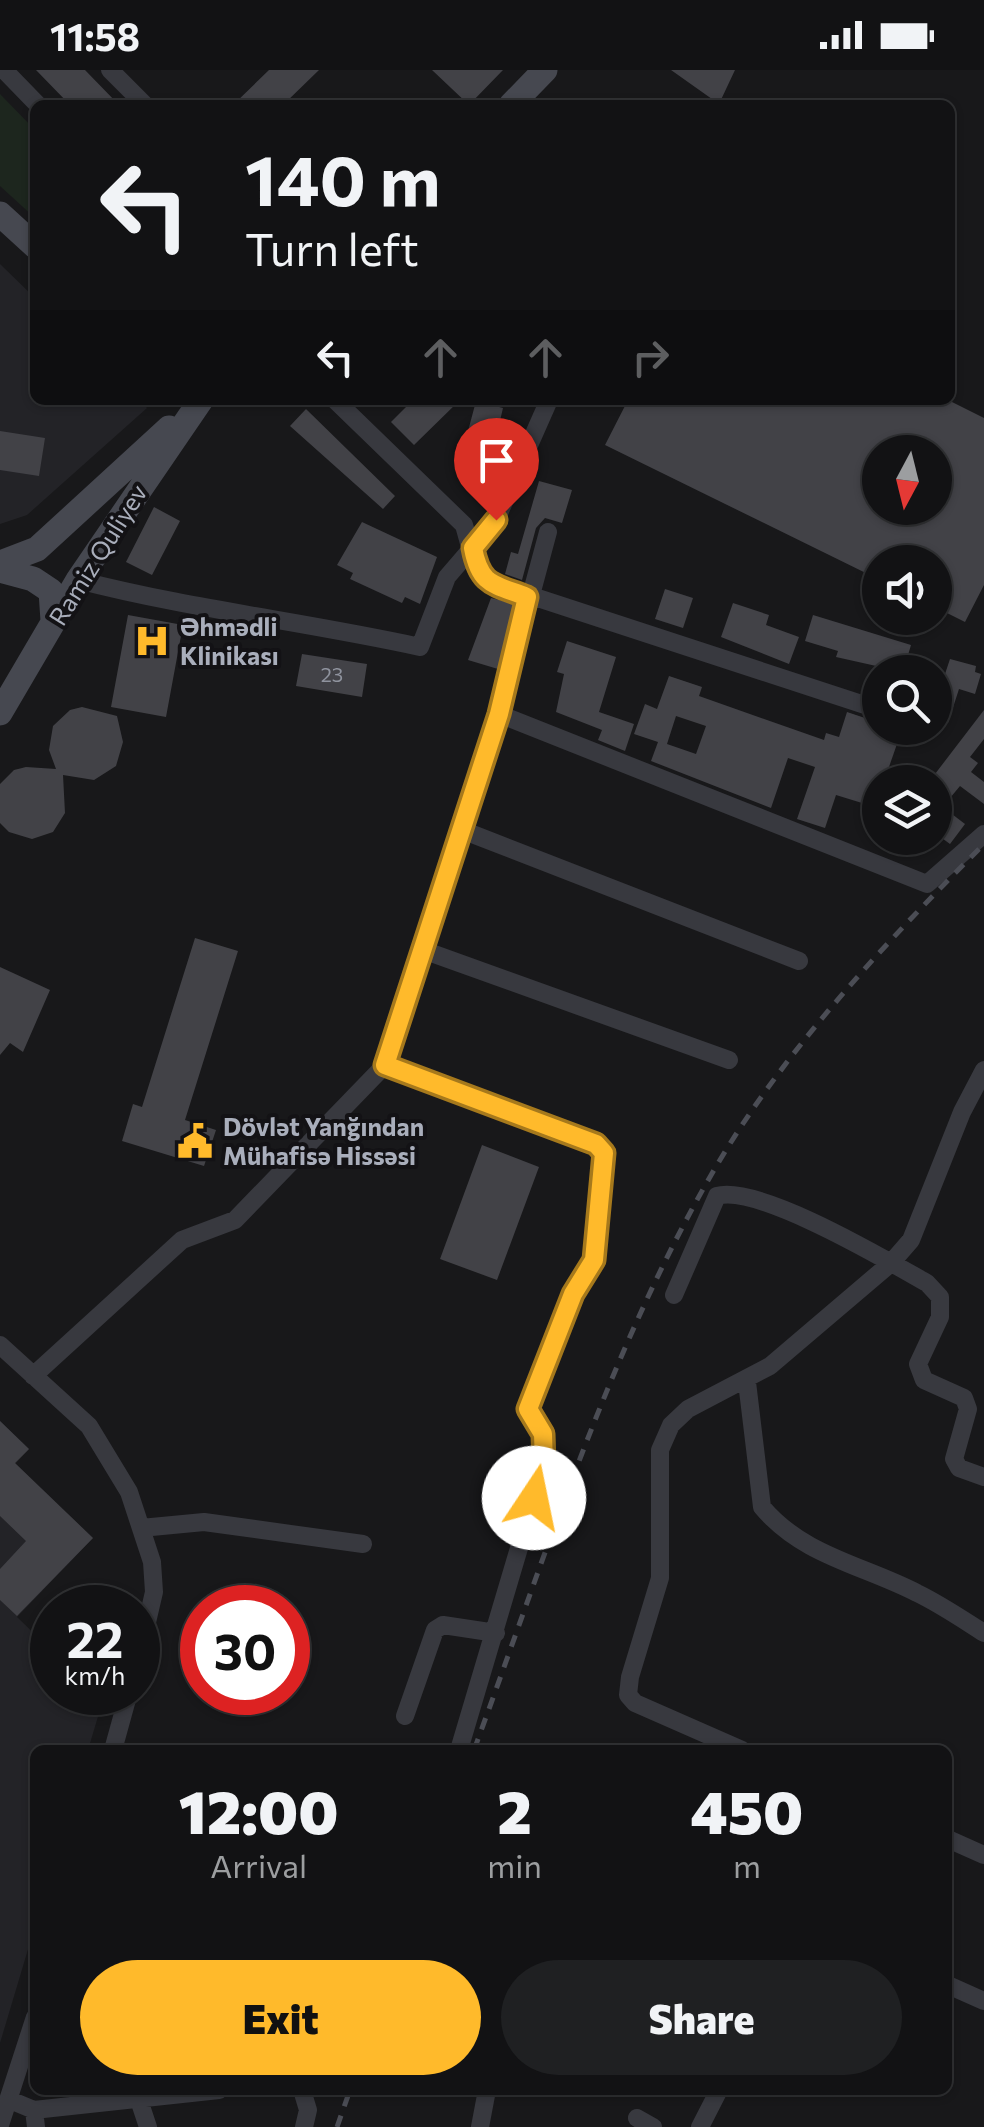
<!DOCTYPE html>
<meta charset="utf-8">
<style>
:root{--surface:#121214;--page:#1f2022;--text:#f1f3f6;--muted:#9c9ea0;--line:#313234;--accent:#ffba2b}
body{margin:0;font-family:Commissioner,sans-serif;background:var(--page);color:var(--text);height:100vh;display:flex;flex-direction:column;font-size:38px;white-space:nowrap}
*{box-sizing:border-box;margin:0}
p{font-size:32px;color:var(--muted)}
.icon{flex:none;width:55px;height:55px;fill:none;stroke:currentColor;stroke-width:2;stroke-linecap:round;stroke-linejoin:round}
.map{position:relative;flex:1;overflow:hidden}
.drawer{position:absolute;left:30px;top:1675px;width:922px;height:350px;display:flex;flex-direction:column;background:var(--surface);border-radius:15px;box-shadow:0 2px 8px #0004,0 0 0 2px var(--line)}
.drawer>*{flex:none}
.top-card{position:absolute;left:30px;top:30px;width:925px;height:305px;border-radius:15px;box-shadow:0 2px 8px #0004,0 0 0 2px var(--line);background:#121214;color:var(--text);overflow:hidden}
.needle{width:65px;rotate:187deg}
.tools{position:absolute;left:862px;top:365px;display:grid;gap:20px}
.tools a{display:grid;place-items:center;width:90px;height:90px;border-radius:50%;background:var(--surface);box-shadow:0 2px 8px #0004,0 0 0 2px var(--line);font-size:50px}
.speed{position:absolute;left:30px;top:1515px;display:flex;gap:20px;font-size:50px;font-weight:700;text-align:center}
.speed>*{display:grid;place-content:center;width:130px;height:130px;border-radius:50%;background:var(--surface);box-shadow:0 2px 8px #0004,0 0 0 2px var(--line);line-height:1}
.speed small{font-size:25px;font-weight:400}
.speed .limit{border:15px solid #d22;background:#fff;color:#111}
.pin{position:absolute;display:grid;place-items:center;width:85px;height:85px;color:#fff;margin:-102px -42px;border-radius:50% 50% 50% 0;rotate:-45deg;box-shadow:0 0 10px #0007}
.pin .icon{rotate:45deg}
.me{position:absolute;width:110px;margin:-55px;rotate:11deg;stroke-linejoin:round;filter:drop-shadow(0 0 8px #0008)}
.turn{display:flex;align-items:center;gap:35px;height:210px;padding:0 50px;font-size:45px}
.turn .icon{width:130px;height:130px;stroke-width:2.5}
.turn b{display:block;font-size:70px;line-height:85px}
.lanes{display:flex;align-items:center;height:95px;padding:0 50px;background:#0003;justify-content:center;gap:50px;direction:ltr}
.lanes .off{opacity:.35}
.eta{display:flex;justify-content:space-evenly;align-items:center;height:170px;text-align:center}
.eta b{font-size:60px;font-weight:800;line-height:70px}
.button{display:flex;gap:20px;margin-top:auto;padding:20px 50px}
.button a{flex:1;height:115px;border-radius:60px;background:var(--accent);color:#111;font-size:40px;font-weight:800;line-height:115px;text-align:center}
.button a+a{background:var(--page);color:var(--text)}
.status{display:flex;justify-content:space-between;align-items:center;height:70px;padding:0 50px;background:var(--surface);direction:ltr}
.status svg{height:28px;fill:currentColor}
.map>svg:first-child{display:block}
.built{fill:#232327}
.green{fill:#1d261e}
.building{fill:#424247;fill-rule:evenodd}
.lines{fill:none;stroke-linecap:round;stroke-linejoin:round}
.street{stroke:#38393f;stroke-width:18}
.secondary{stroke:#464850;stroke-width:25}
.rail{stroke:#4b4d55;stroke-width:5;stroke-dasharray:12 10;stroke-linecap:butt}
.route-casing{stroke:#a6791c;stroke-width:25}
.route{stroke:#ffba2b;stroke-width:18}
.labels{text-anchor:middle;stroke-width:8;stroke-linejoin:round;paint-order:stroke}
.number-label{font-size:20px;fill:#8f939e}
.street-label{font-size:25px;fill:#a9aebb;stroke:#131215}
.poi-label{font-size:25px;font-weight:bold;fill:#a9aebb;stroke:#131215;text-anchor:start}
</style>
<div class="status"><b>11:58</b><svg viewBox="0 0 49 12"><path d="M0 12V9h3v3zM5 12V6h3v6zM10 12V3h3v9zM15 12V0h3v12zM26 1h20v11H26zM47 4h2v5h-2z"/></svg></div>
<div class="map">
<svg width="984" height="2057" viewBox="0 0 984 2057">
<rect width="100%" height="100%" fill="#18181a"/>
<!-- built -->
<path class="built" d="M0,194l35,34v102h104l8,8 -120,107 -27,9z
M0,1351l29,28 -14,15 78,74 -76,79 35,34v41l53,1 -17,57h-53v176l-35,117z"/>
<!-- green -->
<path class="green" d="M0,24l35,36v88l-35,-32z"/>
<!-- building -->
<path class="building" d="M36,0h49l34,35h-49z
M269,0h50l-36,35h-50z
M432,0h71l-34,35z
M671,0h64l-16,34z
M413,330h47l-46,45 -23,-23z
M628,330h320l36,18v167l-19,37 -30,-15v-45h-55v18l-275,-135zM880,382h55v56h-55z
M476,331l27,7 -8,34 -28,-7z
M306,339l89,87 -12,13 -93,-83z
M0,361l45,7 -6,38 -39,-6z
M539,411l33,9 -10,33 -17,-5 -9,10 -14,52 -17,-6 6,-22 7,2z
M154,437l26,14 -28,54 -26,-13z
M362,452l75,35 -17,47 -15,-7 -3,6 -52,-24 3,-6 -16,-8z
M665,519l28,9 -10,30 -28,-9z
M491,528l25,6 -18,65 -30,-9z
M733,533l36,12 -3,10 33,12 -10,27 -68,-27z
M128,545l55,10 -17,92 -55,-10z
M813,545l98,30 -8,27 -67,-15 2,-6 -33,-10z
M567,571l49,16 -17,55 35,12 -9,27 -27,-11 4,-10 -46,-18 8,-38 -7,-2z
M302,584l65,10 -5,33 -66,-11z
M950,589l26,7 -1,6 6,2 -6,20 -16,-5 -11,34 -13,-5v-14z
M669,606l33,11 -3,9 125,44 2,-7 13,4 8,-25 33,11 6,5 -4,11 15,5 -22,63 -39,-12 -11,33 -28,-9 18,-52 -27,-9 -17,50 -120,-47 7,-19 -24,-8 11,-30 12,5zM676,646l30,10 -10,28 -29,-10z
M82,637l35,9 6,26 -7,24 -22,14 -31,-5 2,38 -12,19 -21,7 -23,-7 -9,-9v-39l14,-14 12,-3 30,2 -7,-19 4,-24 17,-16z
M984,640v29l-14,18 8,6 -7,9 13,10v22l-24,-18 -25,30v-42z
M944,738l21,16 -15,20 -15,-11v-13z
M195,868l43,13 -53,169 31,10 -12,36 -82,-25 11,-37 9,3z
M0,897l50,23 -27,62 -13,-9 -10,12z
M482,1075l57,22 -42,113 -57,-21z
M0,1351l29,28 -14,14 78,75 -76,78 -17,-16v-31l26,-28 -26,-25z"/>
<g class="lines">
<!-- street -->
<path class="street" d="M4,0l34,35
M110,0l35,35
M335,330l129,125 13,47 9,9 394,129
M78,510c112,29 228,42 342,67l27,-70 49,-57 53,-120
M499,644l428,170 57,-50
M462,760l337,131
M423,880l306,110
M385,995l211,80 8,8 -9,107 -22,34 -45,115 15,25 1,30 -85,286
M674,1225l43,-99c41,-12 169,64 210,87l13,14v20l-22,47 6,16 40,18 4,11 -14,50 5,9 25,9
M0,1275l89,81 40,66 23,70 2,30 -16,69
M33,1306l149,-136 53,-20 150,-155 114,-351 49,-182
M747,1312l15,125c41,49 101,58 155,86 23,11 45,26 67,40
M141,1458l63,-6 159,22
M405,1646l30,-86 8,-5 53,8
M113,1680l16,-58
M742,1680l-107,-47 -7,-8 2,-18 30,-99v-128l11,-25 17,-16 82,-43 121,-103 20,-23 51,-128 22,-42
M948,1769l36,16
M948,1915l36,16
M302,2020l6,20 -4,17
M10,2030l24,10 2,17
M139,2030l9,27
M34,2040l185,-20
M637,2048l16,9
M0,2055l35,-108
M480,2057l7,-37
M700,2057l19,-37"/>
<!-- secondary -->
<path class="secondary" d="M511,35l34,-35
M0,144l35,32
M0,493l37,-14 132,-121
M0,500l33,9 18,12 2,30
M0,643l78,-133 123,-180"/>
<!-- rail -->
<path class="rail" d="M474,1680c72,-195 135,-400 240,-580 70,-120 172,-228 270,-326
M337,2057l13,-37"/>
</g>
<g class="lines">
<defs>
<path id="route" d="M496,450l-23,28c7,38 21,36 54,49l-28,117 -114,351 211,79 8,9 -10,107 -21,34 -45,115 15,25 1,30 -10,34"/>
</defs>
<!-- route casing -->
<use href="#route" class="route-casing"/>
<!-- route -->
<use href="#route" class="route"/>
</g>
<!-- icons -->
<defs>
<symbol id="hospital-bare" viewBox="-9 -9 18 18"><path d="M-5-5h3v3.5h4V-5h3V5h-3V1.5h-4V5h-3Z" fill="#ffba2b" stroke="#131215" stroke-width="2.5" paint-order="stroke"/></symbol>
<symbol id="civic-bare" viewBox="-9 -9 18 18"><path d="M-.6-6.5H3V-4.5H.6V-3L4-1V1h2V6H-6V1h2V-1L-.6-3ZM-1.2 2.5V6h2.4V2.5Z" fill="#ffba2b" stroke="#131215" stroke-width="2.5" paint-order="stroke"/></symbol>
</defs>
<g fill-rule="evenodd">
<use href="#hospital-bare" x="127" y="546" width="50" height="50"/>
<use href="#civic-bare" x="170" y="1046" width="50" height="50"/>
</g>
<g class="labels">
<!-- number labels -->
<g class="number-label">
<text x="332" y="612">23</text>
</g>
<!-- street labels -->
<g class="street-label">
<text transform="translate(98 485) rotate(-58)" y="9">Ramiz Quliyev</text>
</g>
<!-- poi labels -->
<g class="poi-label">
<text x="180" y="566">Əhmədli<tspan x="180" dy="29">Klinikası</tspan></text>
<text x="223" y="1066">Dövlət Yanğından<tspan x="223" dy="29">Mühafisə Hissəsi</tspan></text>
</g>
</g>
</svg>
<div class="tools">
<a><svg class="needle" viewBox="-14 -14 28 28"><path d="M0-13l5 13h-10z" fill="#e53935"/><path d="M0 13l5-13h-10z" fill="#9c9ea0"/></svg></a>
<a><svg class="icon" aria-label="sound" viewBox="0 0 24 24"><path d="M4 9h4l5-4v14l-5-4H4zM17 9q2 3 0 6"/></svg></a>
<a><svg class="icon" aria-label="search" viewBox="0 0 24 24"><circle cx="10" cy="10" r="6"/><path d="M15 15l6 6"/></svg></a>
<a><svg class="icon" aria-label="layers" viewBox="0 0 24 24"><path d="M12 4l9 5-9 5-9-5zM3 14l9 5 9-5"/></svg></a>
</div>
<div class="speed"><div>22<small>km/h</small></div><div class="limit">30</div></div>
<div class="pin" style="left:496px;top:450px;background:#d93025"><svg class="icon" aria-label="arrive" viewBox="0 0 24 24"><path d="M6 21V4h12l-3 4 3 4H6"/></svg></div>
<svg class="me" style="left:534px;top:1428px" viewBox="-20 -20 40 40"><circle r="19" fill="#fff"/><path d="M0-13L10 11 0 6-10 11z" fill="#ffba2b"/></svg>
<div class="top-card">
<div class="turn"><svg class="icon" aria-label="left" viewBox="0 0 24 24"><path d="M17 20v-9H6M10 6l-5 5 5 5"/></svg><div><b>140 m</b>Turn left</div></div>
<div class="lanes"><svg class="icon" aria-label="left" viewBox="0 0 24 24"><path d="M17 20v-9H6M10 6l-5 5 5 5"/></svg><svg class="icon off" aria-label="ahead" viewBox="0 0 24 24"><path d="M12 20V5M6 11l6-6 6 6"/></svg><svg class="icon off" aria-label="ahead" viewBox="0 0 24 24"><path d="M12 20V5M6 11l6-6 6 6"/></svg><svg class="icon off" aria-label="right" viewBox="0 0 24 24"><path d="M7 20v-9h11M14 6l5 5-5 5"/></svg></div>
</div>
<section class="drawer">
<div class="eta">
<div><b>12:00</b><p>Arrival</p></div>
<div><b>2</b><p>min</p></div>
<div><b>450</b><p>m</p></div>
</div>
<div class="button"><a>Exit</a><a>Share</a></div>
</section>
</div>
